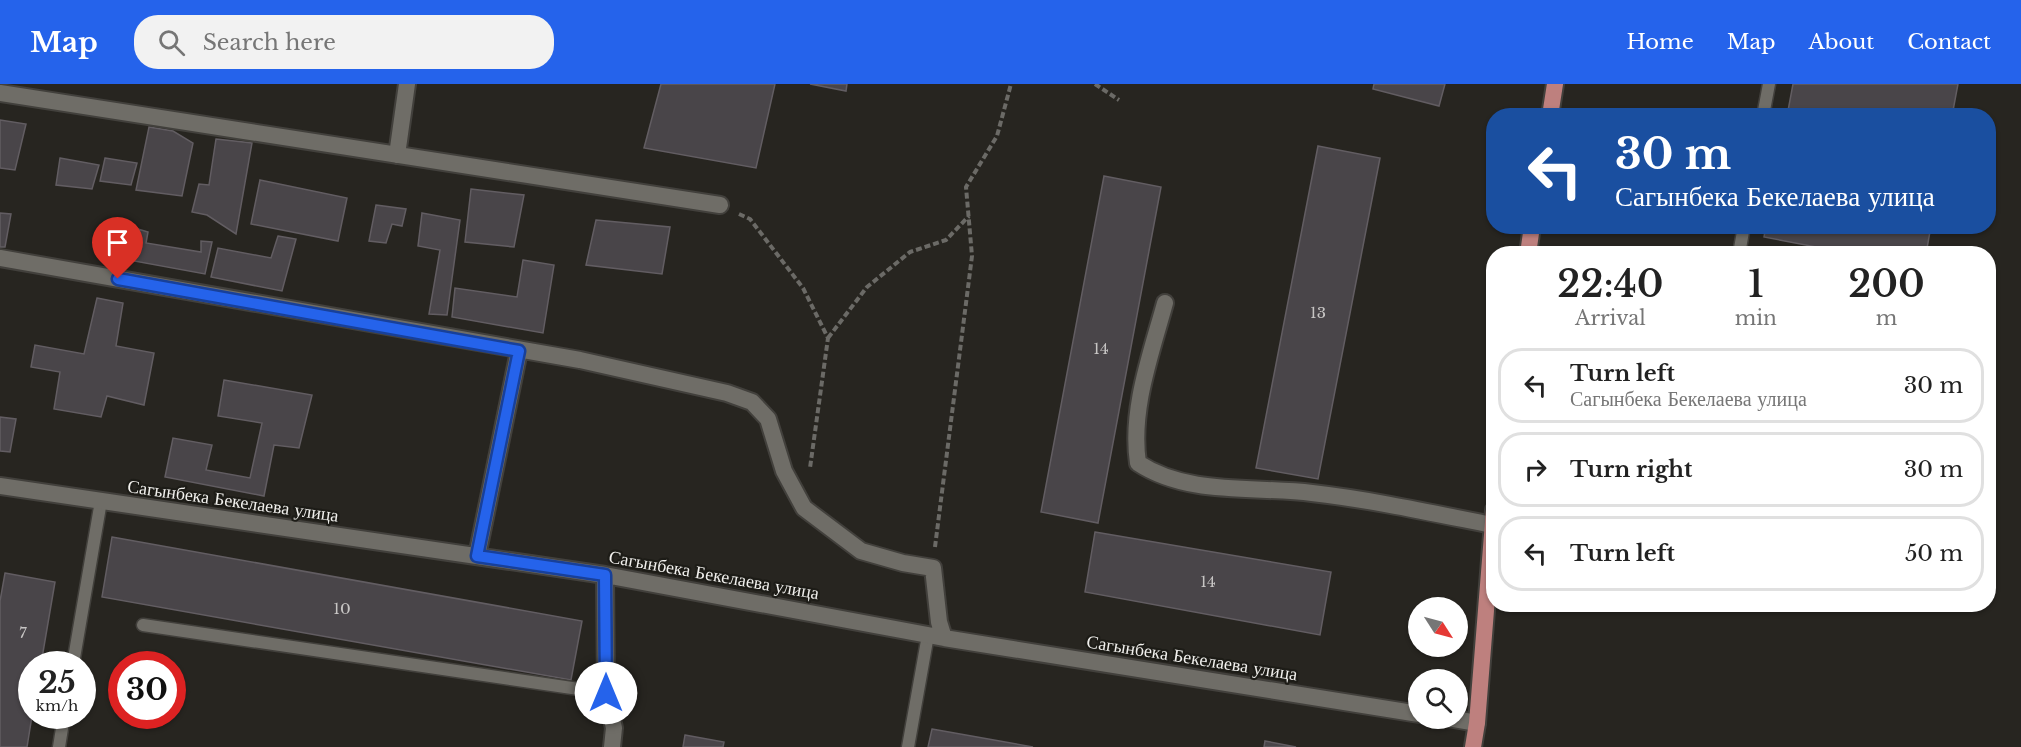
<!DOCTYPE html>
<meta charset="utf-8">
<style>
:root{--surface:#fff;--page:#f2f2f2;--text:#222;--muted:#767676;--line:#e0e0e0;--accent:#2563eb}
body{margin:0;font-family:"Libre Baskerville",serif;background:var(--page);color:var(--text);height:100vh;display:flex;flex-direction:column;font-size:22px;white-space:nowrap}
*{box-sizing:border-box;margin:0}
p{font-size:20px;color:var(--muted)}
.icon{flex:none;width:33px;height:33px;fill:none;stroke:currentColor;stroke-width:2;stroke-linecap:round;stroke-linejoin:round}
.map{position:relative;flex:1;overflow:hidden}
.panel{position:absolute;left:1486px;top:162px;width:510px;height:366px;display:flex;flex-direction:column;background:var(--surface);border-radius:24px;box-shadow:0 2px 4px #0004}
.panel>*{flex:none}
.top-card{position:absolute;left:1486px;top:24px;width:510px;height:126px;border-radius:24px;box-shadow:0 2px 4px #0004;background:#1a4fa0;color:#fff;overflow:hidden}
.needle{width:39px;rotate:126deg}
.tools{position:absolute;left:1408px;top:513px;display:grid;gap:12px}
.tools a{display:grid;place-items:center;width:60px;height:60px;border-radius:50%;background:var(--surface);box-shadow:0 2px 4px #0004;font-size:30px}
.speed{position:absolute;left:18px;top:567px;display:flex;gap:12px;font-size:30px;font-weight:700;text-align:center}
.speed>*{display:grid;place-content:center;width:78px;height:78px;border-radius:50%;background:var(--surface);box-shadow:0 2px 4px #0004;line-height:1}
.speed small{font-size:15px;font-weight:400}
.speed .limit{border:9px solid #d22;background:#fff;color:#111}
.pin{position:absolute;display:grid;place-items:center;width:51px;height:51px;color:#fff;margin:-62px -26px;border-radius:50% 50% 50% 0;rotate:-45deg;box-shadow:0 0 6px #0007}
.pin .icon{rotate:45deg}
.me{position:absolute;width:66px;margin:-33px;rotate:0deg;stroke-linejoin:round;filter:drop-shadow(0 0 4px #0008)}
.turn{display:flex;align-items:center;gap:21px;height:126px;padding:0 30px;font-size:27px}
.turn .icon{width:78px;height:78px;stroke-width:2.5}
.turn b{display:block;font-size:42px;line-height:51px}
.eta{display:flex;justify-content:space-evenly;align-items:center;height:102px;text-align:center}
.eta b{font-size:36px;font-weight:600;line-height:42px}
ul{padding:0;list-style:none}
li{display:flex;align-items:center;gap:18px;height:75px;margin:0 12px 9px;padding:0 18px;border:3px solid var(--line);border-radius:24px}
li div{flex:1}
li b{display:block;font-size:22px}
li em{font-style:normal}
header{display:flex;align-items:center;gap:36px;box-sizing:border-box;height:84px;padding:0 30px;background:var(--accent);color:#fff}
header strong{font-size:28px}
nav{display:flex;gap:33px;margin-inline-start:auto;font-size:21px}
.search{width:420px;height:54px;background:var(--page);display:flex;align-items:center;gap:15px;box-sizing:border-box;padding:0 21px;border-radius:24px;color:var(--muted);font-size:22px}
.map>svg:first-child{display:block}
.building{fill:#494549;stroke:#625d62;stroke-width:1.5}
.lines{fill:none;stroke-linecap:round;stroke-linejoin:round}
.service-casing{stroke:#42403c;stroke-width:15}
.minor-casing{stroke:#42403c;stroke-width:20}
.primary-casing{stroke:#42403c;stroke-width:20}
.path{stroke:#6b6a66;stroke-width:4;stroke-dasharray:6 3;stroke-linecap:butt}
.service{stroke:#6f6d67;stroke-width:12}
.minor{stroke:#6f6d67;stroke-width:16}
.primary{stroke:#be807e;stroke-width:16}
.route-casing{stroke:#184099;stroke-width:15}
.route{stroke:#2563eb;stroke-width:10}
.labels{text-anchor:middle;stroke-width:4.5;stroke-linejoin:round;paint-order:stroke}
.number-label{font-size:15px;fill:#c7c5c4}
.street-label{font-size:18px;fill:#f1f0ed;stroke:#1d1c17}
</style>
<header>
<strong>Map</strong>
<div class="search"><svg class="icon" aria-label="search" viewBox="0 0 24 24"><circle cx="10" cy="10" r="6"/><path d="M15 15l6 6"/></svg>Search here</div>
<nav><a>Home</a><a>Map</a><a>About</a><a>Contact</a></nav>
</header>
<div class="map">
<svg width="2021" height="663" viewBox="0 0 2021 663">
<rect width="100%" height="100%" fill="#272520"/>
<!-- building -->
<path class="building" d="M661,0h114l-19,84 -112,-20z
M810,0h37l-1,7z
M1374,0h71l-6,22 -66,-17z
M1793,0h165l-6,32h-165z
M0,36l26,4 -11,46 -15,-2z
M149,43l24,4 20,12 -11,53 -46,-6z
M216,55l36,4 -16,91 -29,-19 -15,-3 7,-28 10,1z
M1318,62l62,12 -62,321 -62,-11z
M60,74l39,7 -7,24 -36,-4z
M105,74l32,5 -6,22 -31,-4z
M1104,92l57,11 -63,336 -57,-11z
M260,96l87,18 -9,43 -87,-17z
M471,105l53,6 -10,52 -49,-5z
M376,121l30,4 -4,17 -10,-2 -6,19 -17,-2z
M0,129l11,1 -6,33h-5z
M422,129l38,7 -13,95 -18,-1 11,-64 -22,-4z
M596,136l74,7 -8,47 -76,-9z
M1766,142h165l-5,28h-73l-89,-17z
M138,145l10,3 -2,11 55,9v-11l11,1 -7,32 -71,-13z
M278,152l18,3 -14,52 -71,-14 7,-29 53,10z
M523,176l31,5 -11,68 -91,-16 3,-29 62,9z
M97,214l26,5 -7,43 38,7 -10,52 -37,-9 -6,21 -47,-8 6,-37 -29,-5 4,-22 49,9z
M224,296l88,15 -13,53 -25,-3 -10,51 -99,-19 8,-39 39,7 -6,25 44,8 12,-55 -44,-7z
M0,333l16,2 -6,33 -10,-1z
M1095,448l236,40 -11,63 -235,-43z
M112,453l470,84 -11,59 -469,-83z
M5,489l50,9 -14,82h-9v52l-5,31h-27v-146z
M932,645l101,18h-105z
M685,651l39,7 -1,5h-40z
M1265,657l31,6h-32z"/>
<g class="lines">
<defs>
<path id="service" d="M1763,32l6,-32
M1739,170l5,-28
M143,541l463,68
M73,580l28,-163
M59,663l5,-31
M908,663l20,-112"/>
<path id="minor" d="M0,9l720,112
M397,71l10,-71
M0,174l580,102 147,33 25,9 16,17 16,52 20,37 57,43 42,12 30,5 6,54 5,16
M1165,219c-14,51 -35,107 -27,160 50,33 117,23 174,30 61,7 120,20 180,32
M0,402l605,89 339,63 475,76
M477,472l42,-205
M605,491l1,118 8,35 -2,19
M1448,634l29,5"/>
<path id="primary" d="M1550,32l5,-32
M1528,170l4,-28
M1473,663l4,-24 17,-213"/>
</defs>
<!-- service casing -->
<use href="#service" class="service-casing"/>
<!-- minor casing -->
<use href="#minor" class="minor-casing"/>
<!-- primary casing -->
<use href="#primary" class="primary-casing"/>
<!-- path -->
<path class="path" d="M1095,0l24,16
M739,130l11,5 53,69 25,50 -18,130
M828,254l39,-51 43,-35 36,-12 23,-24
M935,463l37,-291 -6,-69 31,-51 14,-52"/>
<!-- service -->
<use href="#service" class="service"/>
<!-- minor -->
<use href="#minor" class="minor"/>
<!-- primary -->
<use href="#primary" class="primary"/>
</g>
<g class="lines">
<defs>
<path id="route" d="M118,195l401,72 -42,205 128,19 1,118"/>
</defs>
<!-- route casing -->
<use href="#route" class="route-casing"/>
<!-- route -->
<use href="#route" class="route"/>
</g>
<g class="labels">
<!-- number labels -->
<g class="number-label">
<text x="1318" y="234">13</text>
<text x="1101" y="270">14</text>
<text x="1208" y="503">14</text>
<text x="342" y="530">10</text>
<text x="23" y="554">7</text>
</g>
<!-- street labels -->
<g class="street-label">
<text transform="translate(233 417) rotate(8)" y="6">Сагынбека Бекелаева улица</text>
<text transform="translate(714 491) rotate(10)" y="6">Сагынбека Бекелаева улица</text>
<text transform="translate(1192 574) rotate(9)" y="6">Сагынбека Бекелаева улица</text>
</g>
</g>
</svg>
<div class="tools">
<a><svg class="needle" viewBox="-14 -14 28 28"><path d="M0-13l5 13h-10z" fill="#e53935"/><path d="M0 13l5-13h-10z" fill="#767676"/></svg></a>
<a><svg class="icon" aria-label="search" viewBox="0 0 24 24"><circle cx="10" cy="10" r="6"/><path d="M15 15l6 6"/></svg></a>
</div>
<div class="speed"><div>25<small>km/h</small></div><div class="limit">30</div></div>
<div class="pin" style="left:118px;top:195px;background:#d93025"><svg class="icon" aria-label="arrive" viewBox="0 0 24 24"><path d="M6 21V4h12l-3 4 3 4H6"/></svg></div>
<svg class="me" style="left:606px;top:609px" viewBox="-20 -20 40 40"><circle r="19" fill="#fff"/><path d="M0-13L10 11 0 6-10 11z" fill="#2563eb"/></svg>
<div class="top-card">
<div class="turn"><svg class="icon" aria-label="left" viewBox="0 0 24 24"><path d="M17 20v-9H6M10 6l-5 5 5 5"/></svg><div><b>30 m</b>Сагынбека Бекелаева улица</div></div>
</div>
<section class="panel">
<div class="eta">
<div><b>22:40</b><p>Arrival</p></div>
<div><b>1</b><p>min</p></div>
<div><b>200</b><p>m</p></div>
</div>
<ul>
<li><svg class="icon" aria-label="left" viewBox="0 0 24 24"><path d="M17 20v-9H6M10 6l-5 5 5 5"/></svg><div><b>Turn left</b><p>Сагынбека Бекелаева улица</p></div><em>30 m</em></li>
<li><svg class="icon" aria-label="right" viewBox="0 0 24 24"><path d="M7 20v-9h11M14 6l5 5-5 5"/></svg><div><b>Turn right</b></div><em>30 m</em></li>
<li><svg class="icon" aria-label="left" viewBox="0 0 24 24"><path d="M17 20v-9H6M10 6l-5 5 5 5"/></svg><div><b>Turn left</b></div><em>50 m</em></li>
</ul>
</section>
</div>
